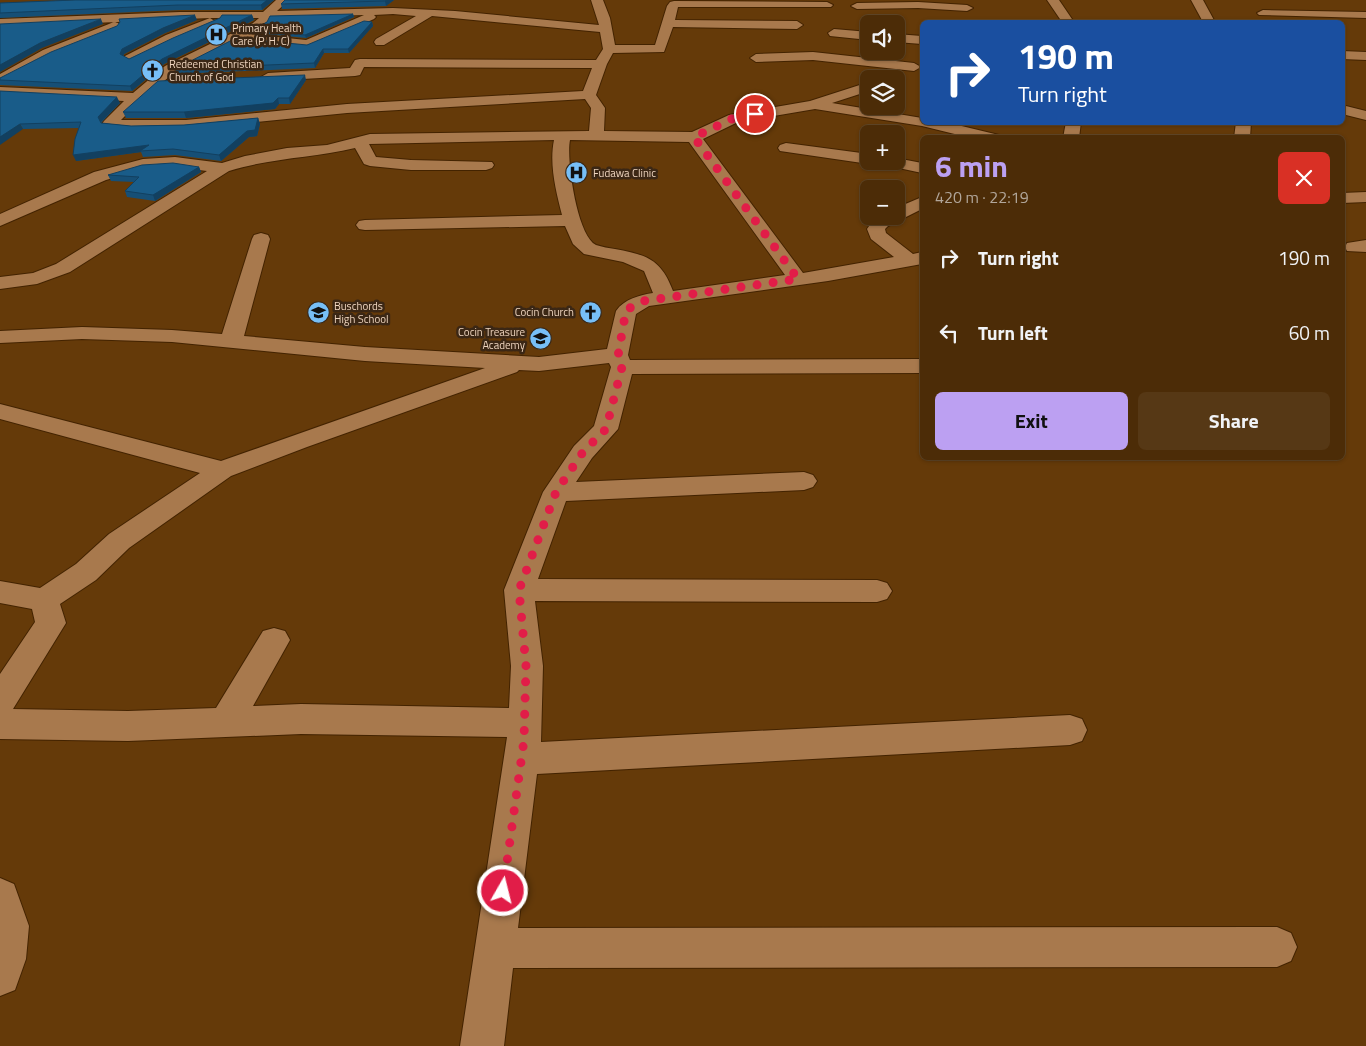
<!DOCTYPE html>
<meta charset="utf-8">
<style>
:root{--surface:#4c2c07;--page:#563815;--text:#f1f3f6;--muted:#b2a79b;--line:#634828;--accent:#bca0f2}
body{margin:0;font-family:"Titillium Web",sans-serif;background:var(--page);color:var(--text);height:100vh;display:flex;flex-direction:column;font-size:19px;white-space:nowrap}
*{box-sizing:border-box;margin:0}
p{font-size:16px;color:var(--muted)}
.icon{flex:none;width:28px;height:28px;fill:none;stroke:currentColor;stroke-width:2;stroke-linecap:round;stroke-linejoin:round}
.map{position:relative;flex:1;overflow:hidden}
.panel{position:absolute;left:920px;top:135px;width:425px;height:325px;display:flex;flex-direction:column;background:var(--surface);border-radius:8px;box-shadow:0 1px 4px #0004,0 0 0 1px var(--line)}
.panel>*{flex:none}
.top-card{position:absolute;left:920px;top:20px;width:425px;height:105px;border-radius:8px;box-shadow:0 1px 4px #0004,0 0 0 1px var(--line);background:#1a4fa0;color:#fff;overflow:hidden}
.controls{position:absolute;left:860px;top:15px;display:grid;gap:10px}
.controls a{display:grid;place-items:center;width:45px;height:45px;border-radius:8px;background:var(--surface);box-shadow:0 1px 4px #0004,0 0 0 1px var(--line);font-size:25px}
.pin{position:absolute;display:grid;place-items:center;width:42px;height:42px;color:#fff;margin:-21px;border:2px solid #fff;border-radius:50%;box-shadow:0 1px 5px #0007}
.me{position:absolute;width:55px;margin:-28px;rotate:8deg;stroke-linejoin:round;filter:drop-shadow(0 0 4px #0008)}
.turn{display:flex;align-items:center;gap:18px;height:105px;padding:0 15px;font-size:22px}
.turn .icon{width:65px;height:65px;stroke-width:2.5}
.turn b{display:block;font-size:35px;line-height:42px}
.round{display:grid;place-items:center;flex:none;width:52px;height:52px;border-radius:8px;background:var(--page)}
.headline{display:flex;align-items:center;justify-content:space-between;height:85px;padding:0 15px}
h1{font-size:30px;font-weight:700;line-height:38px;color:var(--accent)}
.button{display:flex;gap:10px;margin-top:auto;padding:10px 15px}
.button a{flex:1;height:58px;border-radius:8px;background:var(--accent);color:#111;font-size:20px;font-weight:700;line-height:58px;text-align:center}
.button a+a{background:var(--page);color:var(--text)}
ul{padding:0;list-style:none}
li{display:flex;align-items:center;gap:15px;height:75px;padding:0 15px}
li div{flex:1}
li b{display:block;font-size:19px}
li em{font-style:normal}
.map>svg:first-child{display:block}
.lines{fill:none;stroke-linecap:round;stroke-linejoin:round}
.minor-casing{stroke:#432300;stroke-width:2}
.minor{fill:#a8794d;fill-rule:evenodd}
.wall{fill:#164f76}
.shaded-wall{fill:#124060}
.building{fill:#195c89;stroke:#124060}
.route{stroke:#e11d48;stroke-width:9;stroke-dasharray:0 16.2}
.labels{text-anchor:middle;stroke-width:5;stroke-linejoin:round;paint-order:stroke}
.far-poi-label{font-size:11px;fill:#efd5bf;stroke:#3b2715;text-anchor:start}
</style>
<div class="map">
<svg width="1366" height="1046" viewBox="0 0 1366 1046">
<rect width="100%" height="100%" fill="#653a09"/>
<g class="lines">
<defs>
<path id="minor" d="M276,0h13l-12,11 116,-3 62,3 144,14 -8,-25h12l7,18 5,27h40l12,-39 3,-4 4,-1 153,1 6,3 -2,2h-153l-3,13 122,1 6,4 -6,4 -124,-2 -9,25 -51,1 -6,11 -11,31 9,13 -1,23 88,1 37,-17 81,-14 59,-19v9l-37,12 90,15v4h23l54,13 2,3h-30l-49,-12 -107,-17 -77,13 -35,17 100,134 91,-16 -23,-18 -4,-10c9,-13 15,-13 29,-13v-8l26,-11v12l-34,17 -3,3 1,4 27,21 9,-2v12l-94,17 -179,25 -13,8 -8,41 2,5 292,-1v14l-290,1 -14,55 -26,29 -16,24 228,-10 9,3 4,6 -4,6 -9,3 -238,11 -28,78 339,1 10,3 5,8 -5,8 -10,3 -342,-1 8,65 -2,76 529,-27 12,4 5,11 -5,11 -12,4 -533,29 -19,154 759,-1 14,6 6,14 -6,14 -14,6 -764,1 -9,78h-44l47,-309 -206,-3 -173,7 -128,-2v-65l35,-52 -3,-13 -32,-6v-22l40,7 36,-24 33,-30 91,-61 -200,-54v-15l221,57 264,-93 -120,-7 -193,-19 -90,-3 -82,4v-12l82,-4 90,3 50,4 30,-95 2,-4 7,-2 7,2 2,4 -26,97 121,11 174,10 68,-8 9,-38c8,-12 24,-16 37,-18l-9,-22 -21,-9 -39,-8 -11,-10 -8,-18 -200,4 -6,-1 -3,-4 3,-4 6,-1 197,-5c-6,-23 -13,-51 -8,-75l-185,4 7,13 35,3 81,2 2,3 -2,3 -6,2h-75l-41,-4 -6,-2 -9,-16c-42,10 -85,10 -126,23l-159,101 -33,12 -37,5v-12l33,-4 23,-9 151,-93 -32,-4 -31,2 -38,11 -106,46v-12l94,-42 49,-13 32,-2 47,6 23,-7 42,-8 40,-3 43,-11 219,-3 2,-23 -6,-9 -238,14 -161,16 -52,1 -30,-3 -2,-3 2,-3 20,-20 -124,-6v-8l133,6 32,-27 88,-43 6,-5h-49l6,4 -2,2 -40,17 -44,22 -6,-4 1,-3 41,-21 44,-17 -210,9v-8l180,-7h83zM393,14l23,2 -40,23 -2,3 2,3h8l48,-29 168,16 3,17 -7,11 -236,-1 -5,1 -5,8 -82,5 -7,4 7,4 87,-5 5,-1 4,-8 228,1 -9,23 -236,13 -161,16h-65l20,-20 34,-28 62,-32 71,8 66,-29 2,-2 -2,-2zM364,15l-58,25 -57,-6 18,-10 3,-6zM570,140l119,2 96,133 -112,16c-12,-32 -26,-36 -58,-42 -6,-1 -13,-2 -19,-4 -19,-9 -30,-86 -26,-105zM609,363l2,4 -17,59 -20,20 -31,46 -39,98 7,76 -2,42 -208,-4 -48,2 37,-66 -5,-9 -11,-3 -11,3 -47,77 -88,3 -115,-2 53,-86 -6,-19 36,-24 33,-32 102,-72 76,-29 210,-75 2,-2 20,1z
M1047,0h12l15,22h-12z
M1191,0h12l12,22h-12z
M918,2l49,3 6,3 -6,3 -49,-3 -61,1 -6,-3 6,-3z
M1263,10l103,2v6l-107,-3 -2,-2z
M114,22l4,1 2,3 -2,3 -65,27 -53,27v-9l43,-24z
M834,29l35,3v8l-39,-4 -2,-3z
M896,34l26,2v8l-26,-2z
M1342,51l24,1v8l-24,-1z
M813,52l101,11 7,4 -7,4 -101,-11 -57,2 -6,-4 6,-4z
M1342,105l24,6v9l-24,-6z
M1066,122h15l-2,16h-16z
M1236,122h15l-1,16h-16z
M786,143l83,11v7h6l-6,3 -89,-13 -2,-3 2,-3z
M896,158l26,5v10l-42,-9 -2,-3h18z
M1366,192v10l-24,1v-10z
M1366,240v12l-19,-1 -2,-4 2,-4z
M0,878l14,6 15,42 -3,33 -11,31 -15,6z"/>
</defs>
<!-- minor casing -->
<use href="#minor" class="minor-casing"/>
<!-- minor -->
<use href="#minor" class="minor"/>
</g>
<!-- wall -->
<path class="wall" d="M274,0l-12,10h-82l-180,8v-15z
M394,0l-8,6 -104,3 -1,-5z
M353,14l1,3 -48,21 -51,-5 -1,-4 13,-7z
M252,15l2,5 -90,44 -32,27 -132,-6v-7l197,-58 -32,13 -41,21 -1,2 6,3z
M372,22l1,4 -24,27h-25l-9,15 -138,6 -2,-5 132,-24z
M306,80l-16,24h-11l-4,5 -89,9h-60l-3,-6z
M0,91l120,12 -19,20 30,3 53,-1 74,-7 2,6 -3,12 -8,1 -28,24 -46,-6 -32,2 -2,-5 -65,9 3,-33 -56,1z
M199,167l2,5 -46,29 -28,-4 -2,-6 9,-9 -23,-1 -3,-6z"/>
<!-- shaded-wall -->
<path class="shaded-wall" d="M267,0h7l-12,10 -1,-5z
M387,0h7l-8,6 -1,-5z
M353,14l1,3 -48,21 -1,-3z
M195,15l2,5 -32,13 -41,21 -2,6 -2,-6 2,-5 41,-21z
M252,15l2,5 -90,44 -32,27 -2,-5 32,-27z
M101,19l2,5 -61,24 -42,24v-7l40,-22z
M372,22l1,4 -24,27 -1,-4z
M323,49l1,4 -9,15 -1,-5z
M305,75l1,5 -16,24 -1,-6z
M117,97l3,6 -20,20 -2,-6z
M278,98l1,6 -4,5 -89,9 -2,-6z
M258,118l2,6 -3,12 -8,1 -28,24 -2,-6z
M20,124l3,5 -23,16v-8z
M149,145l-9,6 1,1 -65,9 -3,-6z
M199,167l2,5 -46,29 -2,-6z"/>
<!-- building -->
<path class="building" d="M75,0h192l-6,5h-83l-178,8v-10z
M285,0h102l-2,1 -104,3z
M353,14l-48,21 -51,-6 13,-7 3,-6z
M195,15l-32,13 -41,21 -2,5 9,5 44,-21 47,-20 2,-3h30l-90,44 -32,27 -130,-6v-2l51,-26 66,-26 3,-4 -1,-3z
M101,19l-61,24 -40,22v-41z
M364,21l8,1 -24,27h-25l-9,14 -139,6 61,-31 71,7z
M305,75l-16,23h-11l-5,5 -89,9h-61l35,-31z
M0,91l117,6 -19,20 3,6 30,3 53,-1 74,-7 -3,12 -8,1 -28,24 -46,-6 -33,2 9,-6 -76,10 2,-16 6,-17 -61,2 -20,13z
M173,163l26,4 -46,28 -28,-4 14,-14 -31,-2 34,-10z"/>
<g class="lines">
<!-- route -->
<path class="route" d="M503,891l21,-151 2,-74 -7,-76 37,-98 27,-40 23,-23 16,-62 -4,-11 8,-46 17,-9 155,-22 -104,-142 40,-19 21,-4"/>
</g>
<!-- icons -->
<defs>
<symbol id="hospital-disc" viewBox="-11 -11 22 22"><circle r="9.5" fill="#77bff7" stroke="#3b2715"/><path d="M-5-5h3v3.5h4V-5h3V5h-3V1.5h-4V5h-3Z" fill="#111"/></symbol>
<symbol id="church-disc" viewBox="-11 -11 22 22"><circle r="9.5" fill="#77bff7" stroke="#3b2715"/><path d="M-1.2-6h2.4v3.5h3.3v2.4h-3.3V6h-2.4V-.1h-3.3v-2.4h3.3Z" fill="#111"/></symbol>
<symbol id="school-disc" viewBox="-11 -11 22 22"><circle r="9.5" fill="#77bff7" stroke="#3b2715"/><path d="M0-5L7-2L0 1L-7-2ZM-4 1L0 2.5L4 1V4Q0 6-4 4Z" fill="#111"/></symbol>
</defs>
<g fill-rule="evenodd">
<use href="#hospital-disc" x="204" y="22" width="25" height="25"/>
<use href="#church-disc" x="140" y="58" width="25" height="25"/>
<use href="#hospital-disc" x="564" y="160" width="25" height="25"/>
<use href="#school-disc" x="306" y="300" width="25" height="25"/>
<use href="#church-disc" x="578" y="300" width="25" height="25"/>
<use href="#school-disc" x="528" y="326" width="25" height="25"/>
</g>
<g class="labels">
<!-- far-poi labels -->
<g class="far-poi-label">
<text x="232" y="32">Primary Health<tspan x="232" dy="13">Care (P. H. C)</tspan></text>
<text x="169" y="68">Redeemed Christian<tspan x="169" dy="13">Church of God</tspan></text>
<text x="593" y="177">Fudawa Clinic</text>
<text x="334" y="310">Buschords<tspan x="334" dy="13">High School</tspan></text>
<text x="574" y="316" text-anchor="end">Cocin Church</text>
<text x="525" y="336" text-anchor="end">Cocin Treasure<tspan x="525" dy="13">Academy</tspan></text>
</g>
</g>
</svg>
<div class="controls">
<a><svg class="icon" aria-label="sound" viewBox="0 0 24 24"><path d="M4 9h4l5-4v14l-5-4H4zM17 9q2 3 0 6"/></svg></a>
<a><svg class="icon" aria-label="layers" viewBox="0 0 24 24"><path d="M12 4l9 5-9 5-9-5zM3 14l9 5 9-5"/></svg></a>
<a>+</a>
<a>−</a>
</div>
<div class="pin" style="left:755px;top:114px;background:#d93025"><svg class="icon" aria-label="arrive" viewBox="0 0 24 24"><path d="M6 21V4h12l-3 4 3 4H6"/></svg></div>
<svg class="me" style="left:503px;top:891px" viewBox="-20 -20 40 40"><circle r="17" fill="#e11d48" stroke="#fff" stroke-width="3"/><path d="M0-11L8 9 0 5-8 9z" fill="#fff"/></svg>
<div class="top-card">
<div class="turn"><svg class="icon" aria-label="right" viewBox="0 0 24 24"><path d="M7 20v-9h11M14 6l5 5-5 5"/></svg><div><b>190 m</b>Turn right</div></div>
</div>
<section class="panel">
<div class="headline"><div><h1>6 min</h1><p>420 m · 22:19</p></div><a class="round" style="background:#d93025;color:#fff"><svg class="icon" aria-label="close" viewBox="0 0 24 24"><path d="M6 6l12 12M18 6L6 18"/></svg></a></div>
<ul>
<li><svg class="icon" aria-label="right" viewBox="0 0 24 24"><path d="M7 20v-9h11M14 6l5 5-5 5"/></svg><div><b>Turn right</b></div><em>190 m</em></li>
<li><svg class="icon" aria-label="left" viewBox="0 0 24 24"><path d="M17 20v-9H6M10 6l-5 5 5 5"/></svg><div><b>Turn left</b></div><em>60 m</em></li>
</ul>
<div class="button"><a>Exit</a><a>Share</a></div>
</section>
</div>
